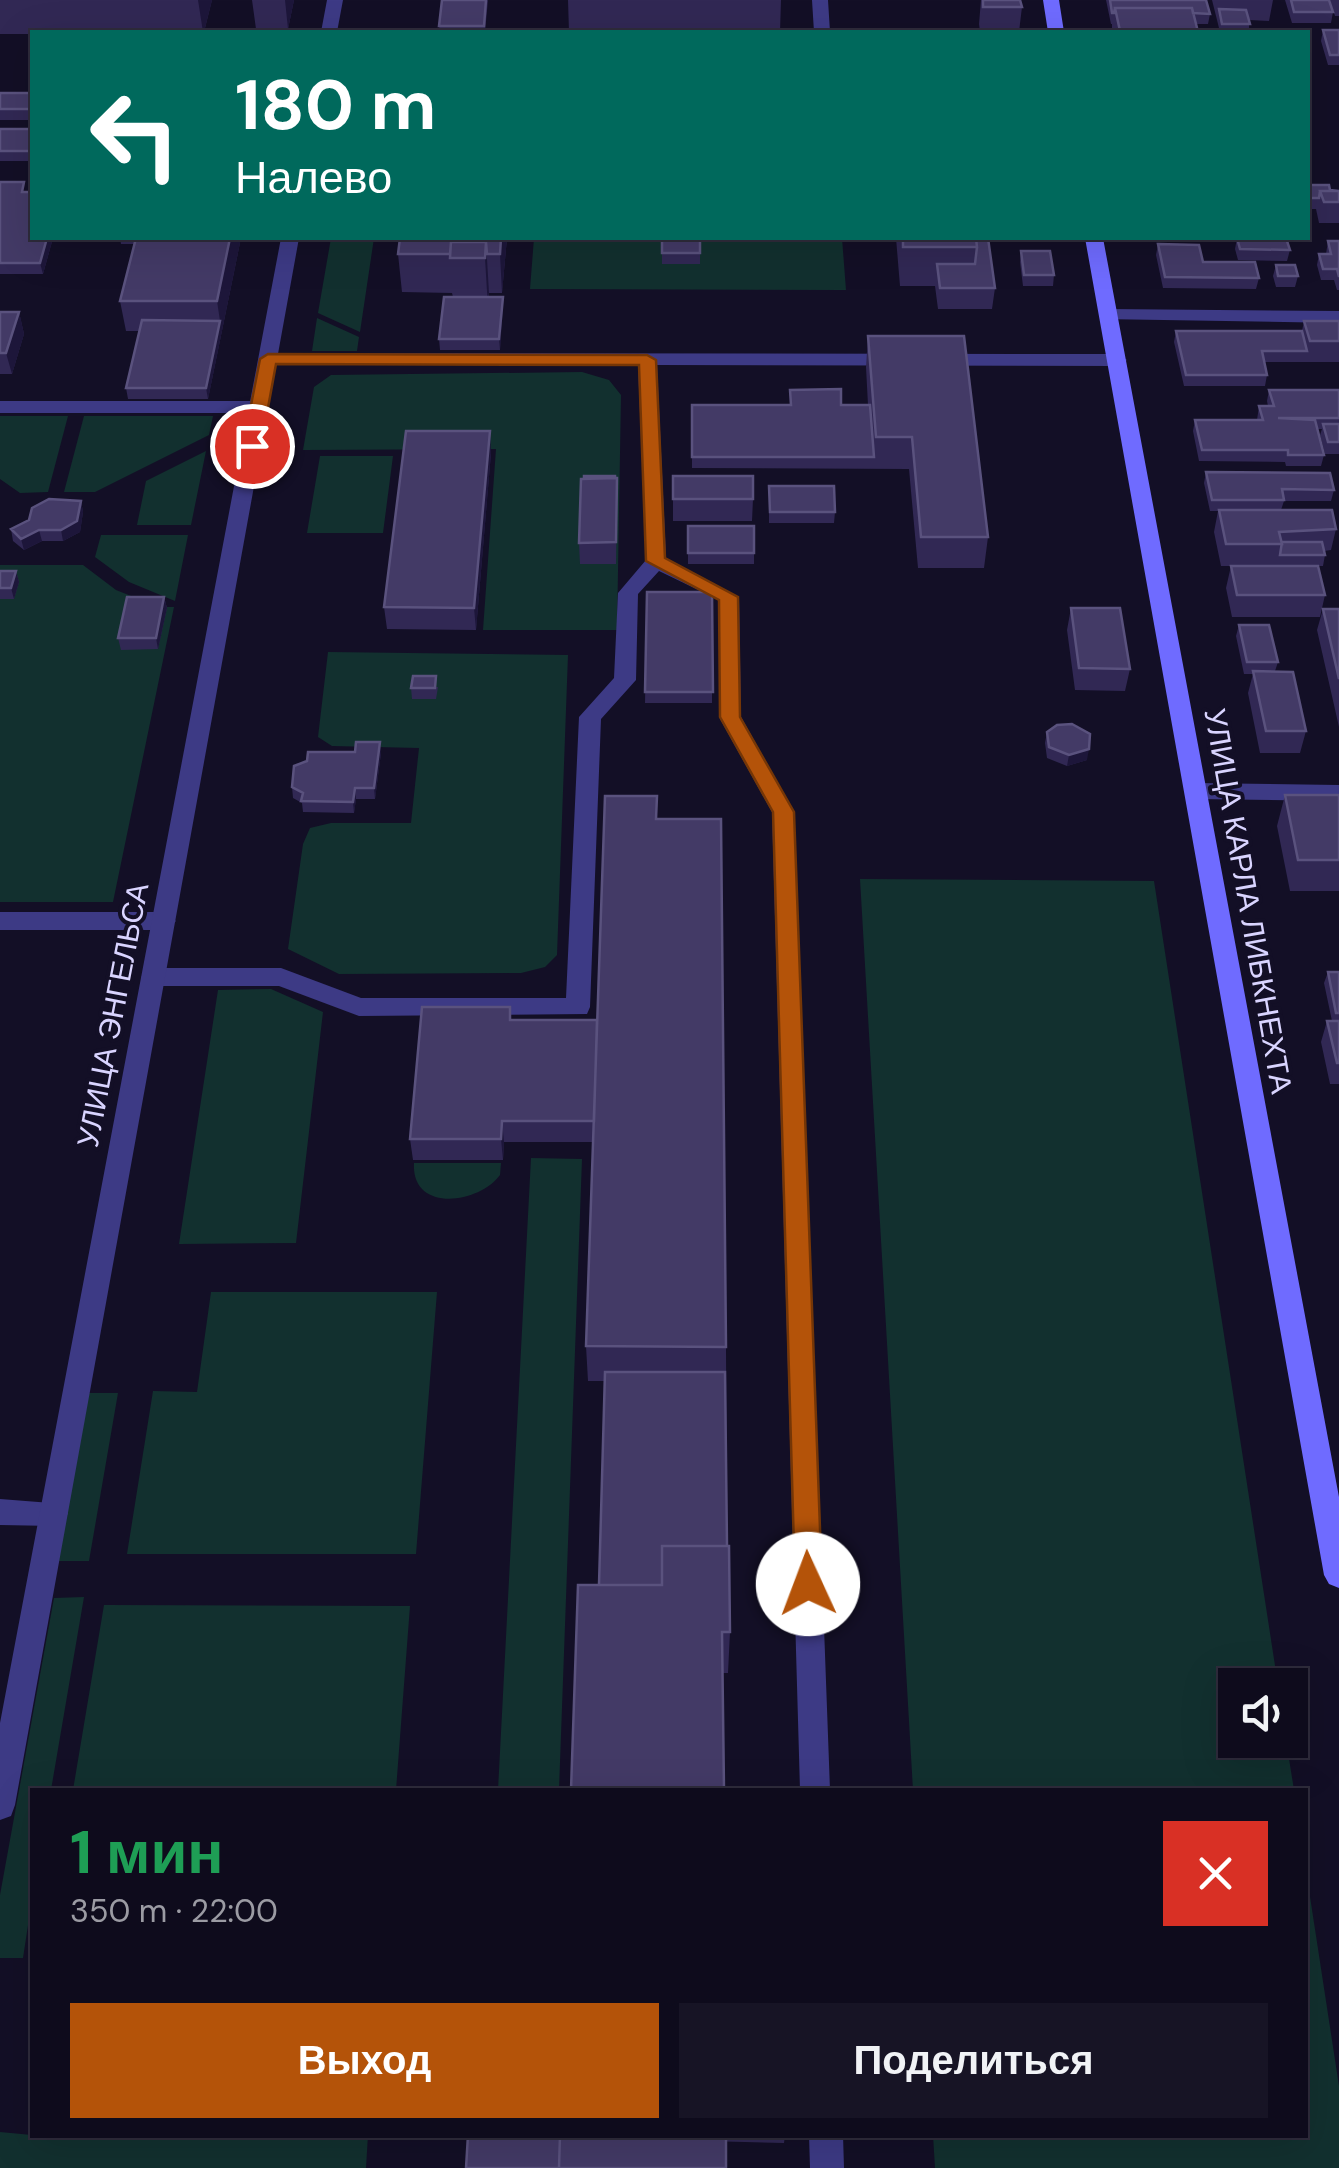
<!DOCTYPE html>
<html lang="ru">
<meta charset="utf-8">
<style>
:root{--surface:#0e0b1c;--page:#171425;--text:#f1f3f6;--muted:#9b9ba3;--line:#2e2b3b;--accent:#b45309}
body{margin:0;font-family:"DM Sans",sans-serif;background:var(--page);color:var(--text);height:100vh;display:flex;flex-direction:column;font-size:38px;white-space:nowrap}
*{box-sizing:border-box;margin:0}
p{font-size:32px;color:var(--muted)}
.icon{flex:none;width:55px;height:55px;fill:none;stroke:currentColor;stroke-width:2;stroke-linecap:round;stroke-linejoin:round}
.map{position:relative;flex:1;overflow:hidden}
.side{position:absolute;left:30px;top:1788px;width:1278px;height:350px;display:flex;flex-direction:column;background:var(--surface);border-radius:0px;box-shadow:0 10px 40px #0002,0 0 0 2px var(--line)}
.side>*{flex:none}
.top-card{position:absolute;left:30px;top:30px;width:1280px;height:210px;border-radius:0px;box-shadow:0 10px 40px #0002,0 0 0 2px var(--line);background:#00695c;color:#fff;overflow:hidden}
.controls{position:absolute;left:1218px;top:1668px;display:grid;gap:20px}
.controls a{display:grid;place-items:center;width:90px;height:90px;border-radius:0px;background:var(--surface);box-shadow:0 10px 40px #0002,0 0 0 2px var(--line);font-size:50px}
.pin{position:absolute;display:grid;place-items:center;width:85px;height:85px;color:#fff;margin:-42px;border:5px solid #fff;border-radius:50%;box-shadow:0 2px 10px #0007}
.me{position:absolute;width:110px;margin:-55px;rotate:358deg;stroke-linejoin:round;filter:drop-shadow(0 0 8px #0008)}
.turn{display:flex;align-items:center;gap:35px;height:210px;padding:0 40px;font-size:45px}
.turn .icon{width:130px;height:130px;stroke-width:2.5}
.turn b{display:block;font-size:70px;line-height:85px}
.round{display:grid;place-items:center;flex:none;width:105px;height:105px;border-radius:0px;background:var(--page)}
.summary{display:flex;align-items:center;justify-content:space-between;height:170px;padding:0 40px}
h1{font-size:60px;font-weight:800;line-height:75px;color:#1e9e55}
.cta{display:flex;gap:20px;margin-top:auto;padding:20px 40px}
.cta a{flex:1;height:115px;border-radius:0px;background:var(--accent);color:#fff;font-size:40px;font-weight:800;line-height:115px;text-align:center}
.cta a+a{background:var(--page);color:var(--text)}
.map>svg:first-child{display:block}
.green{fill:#12302f}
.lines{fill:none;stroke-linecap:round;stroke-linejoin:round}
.lane{fill:#3d3a85;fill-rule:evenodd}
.street{fill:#3d3a85;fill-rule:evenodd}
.secondary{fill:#6f6bff;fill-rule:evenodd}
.wall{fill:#312854}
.shaded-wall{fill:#1d163a}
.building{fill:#433a66;stroke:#5a527e;stroke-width:2.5}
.route{fill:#b45309;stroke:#753606;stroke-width:2.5}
.labels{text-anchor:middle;stroke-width:8;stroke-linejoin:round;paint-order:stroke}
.street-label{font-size:30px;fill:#d9d4ff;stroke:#130f26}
</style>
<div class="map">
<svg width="1339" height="2168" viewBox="0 0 1339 2168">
<rect width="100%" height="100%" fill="#130f26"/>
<!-- green -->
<path class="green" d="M331,238h43l-14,94 -42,-19z
M534,238h308l4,52 -316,-1z
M317,318l42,19 -2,14h-45z
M582,372l27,8 12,15 -4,235h-134l13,-181 -193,1 11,-63 17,-12z
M0,416h68l-20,76 -28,1 -20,-14z
M84,416h129l-4,19 -114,57h-31z
M206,451l-15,74h-54l9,-44z
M320,456h73l-10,77h-76z
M101,535h87l-13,66 -46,-19 -34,-25z
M0,565h83l33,25 43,17h15l-61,295h-113z
M328,652l240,3 -11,300 -12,12 -24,6 -182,1 -51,-25 15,-105 7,-16 21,-5h80l8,-75 -87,-2 -14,-9z
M860,879l294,2 124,804h-43v55h51l8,50h-381z
M271,989l52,23 -27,231 -117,1 39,-254z
M531,1158l51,1 -23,631h-61z
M414,1163h87l-1,12c-21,29 -89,38 -86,-12z
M211,1292h226l-21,262h-289l26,-163 44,1z
M89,1393h29l-29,168h-31z
M84,1597l-33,193h-19v109l-9,59h-23v-63l54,-297z
M104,1605l306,1 -14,184h-323z
M1305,1864l34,222v82h-404l-2,-33h372z
M0,2132l32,3h336l-2,33h-366z"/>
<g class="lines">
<!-- lane -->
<path class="lane" d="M812,0h16l2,32h-16z
M268,353l849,1 10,6 -10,6 -460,-1 9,193 73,39 2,120 53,95 36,978h-30l-28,-978 -53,-95v-117l-60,-29 -21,23 -2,86 -35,39 -11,288 -3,7 -228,2 -80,-30h-126l-12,-9 12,-9h128l80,30h205l13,-281 35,-39 4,-85 28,-33 -8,-195 -377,-2v-8z
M0,401h259l10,6 -10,6h-259z
M0,912h164l12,9 -12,9h-164z
M0,1499l64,5 4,9 -4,9 -10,4 -54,-1z
M809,2135h34l1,33h-34z"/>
<!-- street -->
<path class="street" d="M327,0h16l-6,32h-16z
M281,238h18l-284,1567 -4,11 -11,4v-97z
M1108,309l231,2v12l-238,-4 -2,-4z
M1195,783l144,2v16l-144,-2 -11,-8z"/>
<!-- secondary -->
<path class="secondary" d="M1043,0h16l5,32h-16z
M1085,238h18l236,1259v91l-10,-4 -5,-9z"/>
</g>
<!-- wall -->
<path class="wall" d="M0,0h212l-8,32 -172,2h-32z
M252,0h42l-6,29h-32z
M488,0l-3,32h-45l-1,-6z
M568,0h213l-1,32h-211z
M981,0h39l2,7 -3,25h-39l-1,-8z
M1106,0h100l4,14 -2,10h-12l2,8h-86v-8h-1z
M1212,0h61l-4,21 -20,-1v12h-29z
M1285,0h44l4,12 -2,11h-39z
M1330,0h9v16h-4z
M1323,30h16v35h-11l-7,-24z
M0,93h32v27h-32z
M0,129h32v32h-32z
M0,182l32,56h21l-10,36h-43z
M1308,185l22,5h9v33h-20l-3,-14h-8z
M120,238h121l-33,161h-80l-2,-11 13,-57h-13l-6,-30 14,-57h-13z
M507,238l-5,55h-13v4h14l-3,53h-60l-1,-11 14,-42 -1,-4 -50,-1 -4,-38z
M662,238h38v26h-38z
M896,238h92l7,50 -3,21h-54l-3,-23h-35z
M1153,238h71l-1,1h-70z
M1237,238h53l-2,6 2,6 -3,11 -49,-1 -3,-11z
M1328,241h11v49h-2l-3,-10h-13l-4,-15 2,-11h7z
M1158,244l45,18 56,16 -3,11 -93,-1 -7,-33z
M1021,251l33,24 -1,11h-30l-3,-24z
M1276,265l22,11 -3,11h-19l-3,-11z
M0,312h19l5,22 -12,40h-12z
M1304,321h35v41h-75l3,13 -2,11h-81l-10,-44 2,-11h126z
M868,336l120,201 -4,31h-66l-9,-99 -217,-1v-63h98v-15l51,15h27l-2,-38z
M1269,390h70v64h-14l-5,-19 2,-6h-4l6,26 -3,11h-35l-1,-4 -86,-1 -6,-30 2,-11h62l2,-14h9l-1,-5z
M491,453l-15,177 -89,-1 -3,-22z
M1206,472l128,18 -3,11h-47l-3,9 55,19 -5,21 -7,1 1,4 -2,11h-5l7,29 -5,22h-88l-6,-29 5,-22h44h-54l-7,-34 4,-21h-8l-6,-28z
M673,476l80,23 -1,22h-79z
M615,478h2v22l-1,64h-36l-1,-21z
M769,486l66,26 -1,11h-65z
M81,501l2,11 -3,20 -17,9h-21l-18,9 -11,-9 -2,-12z
M688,526h66v38h-66z
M0,571h16l3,11 -5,17h-14z
M647,592h65v111h-67z
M164,597l3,11 -9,41 -37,1 -3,-12z
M1071,608l59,61 -5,22 -50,-1 -8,-60z
M1323,609h16v118l-22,-97z
M1239,625l39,37 -3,9 31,60 -6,22h-40l-12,-60 5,-19h-9l-8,-38z
M438,687l-2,12h-24l-1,-11z
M1047,732l40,28 -20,6 -20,-8 -2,-15z
M381,753l-6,46h-19l-2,14 -51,-1 -1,-9 -9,-5 -1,-11z
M1285,795h54v96h-49l-13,-65z
M657,796v23l69,528 1,199 3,86 -2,41h-5l-124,-88 6,-204h-17l-2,-35 7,-204h-89l-1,18h-90l-3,-21 101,-119h86z
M1328,972h11v112h-9l-9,-42 6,-21h5l-8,-38z
M468,2135h317l-1,8z"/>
<!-- shaded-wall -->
<path class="shaded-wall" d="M198,0h14l-8,32h-1z
M285,0h9l-6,29z
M47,238h6l-10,36 -3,-11z
M230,238h11l-33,161 -2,-11 14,-67 -3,-20z
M501,238h6l-5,55 -2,-39z
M486,242l3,51 -1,15 -3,-50z
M503,297v11l-3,42 -1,-11z
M19,312l5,22 -12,40 -6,-21z
M490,431l1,22 -15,177 -2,-22z
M81,501l2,11 -3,20 -17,9 -2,-11z
M39,530l3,11 -18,9 -3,-11z
M16,571l3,11 -5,17 -3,-11z
M164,597l3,11 -9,41 -2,-11z
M380,742l1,11 -6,46 -1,-11z
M1089,749l-2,11 -20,6 2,-11z
M355,788l1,11 -2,14 -1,-11z
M502,1121l2,21 -1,18 -2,-21z"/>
<!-- building -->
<path class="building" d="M442,0h44l-2,26h-45z
M983,0h37l2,7h-39z
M1110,0h96l4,14 -17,-1 -1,-5h-77l-1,5h-2z
M1291,0h38l4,12h-39z
M1115,8h77l6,24 -78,-1z
M1219,9l27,1 4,14h-28z
M1323,30h16v25h-9z
M0,93h32v16h-32z
M0,129h32v22h-32z
M0,182h24l-2,10h10v46h15l-7,25h-40z
M1308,185h21l1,5 9,1h-19l-1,7h-11z
M1320,191h19v11h-15z
M136,238h94l-13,63h-97z
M400,238h101l-1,16h-13l-1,-12h-35l-1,12h-52z
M662,238h38v15h-38z
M903,238h73l1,9h-74z
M976,238h12l7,50h-55l-3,-24h38l2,-17z
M1237,238h49l4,12 -50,-1z
M1328,241h11v36l-2,-8h-14l-4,-15h12z
M451,242h35l-1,16h-35z
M1158,244l41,1 4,17h52l4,16 -94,-1z
M1021,251h29l4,24h-30z
M1276,265h19l3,11h-20z
M444,297h59l-4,42h-60z
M0,312h19l-13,41h-6z
M142,320l78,1 -14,67h-80z
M1304,321h35v20h-29z
M1176,331h126l5,20h-45l5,24h-81z
M868,336h96l24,201h-67l-9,-100h-36z
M841,389v16h29l4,52h-182v-52h99l-1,-15z
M1269,390h70v28h-61l37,2 9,35h-36v-5h-86l-7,-30h68l-4,-14h15z
M1323,424h16v18h-11z
M406,431h84l-16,177 -90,-1z
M1206,472l124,1 4,17 -52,-1 2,11h-72z
M584,476h31v2h-31z
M673,476h80v23h-80z
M617,478l-1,64 -37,1 2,-64z
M769,486h65l1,26h-65z
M49,499l32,2 -4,20 -16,9h-22l-18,9 -10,-10 18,-9 3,-12z
M1219,510h113l4,19 -57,3 3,12h-56z
M688,526h66v27h-66z
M1282,542h40l3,13h-45z
M1231,566h87l7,29h-88z
M0,571h16l-5,17h-11z
M647,592h65l1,100h-68z
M127,597h37l-8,41h-38z
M1071,608h49l10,61 -51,-1z
M1323,609h16v70z
M1239,625h30l9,37h-31z
M1253,671l40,1 13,59h-40z
M413,676h23l-1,12h-24z
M1072,724l18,10 -1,15 -20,6 -20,-8 -2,-15 10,-7z
M356,742h24l-6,46h-19l-2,14 -52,-1 2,-8 -11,-6 2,-21 13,-5 1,-9h47z
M1285,795h54v65h-41z
M605,796h52l-1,23h65l5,528 -140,-1z
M1328,972h11v41h-3z
M422,1007h88v13h87l-3,101h-92l-1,18h-91z
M1327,1021h12v42h-2z
M605,1372h120l2,174h-65v39h-63z
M662,1546h67l1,86h-8l2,158h-153l7,-205h84z
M468,2135h92l-1,33h-93z
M560,2135h166v33h-167z
M726,2135h59v2l-59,-1z"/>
<!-- route -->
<path class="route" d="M268,354l379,1 9,5 9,198 73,39 2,120 54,95 28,772 -4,9 -10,3 -9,-3 -4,-9 -22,-772 -53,-95 -1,-117 -73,-39 -7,-196 -363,-1 -15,82 -9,6 -9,-6 17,-87z"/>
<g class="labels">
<!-- street labels -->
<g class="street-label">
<text transform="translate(1248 901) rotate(80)" y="10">УЛИЦА КАРЛА ЛИБКНЕХТА</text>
<text transform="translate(113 1015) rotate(-79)" y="10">УЛИЦА ЭНГЕЛЬСА</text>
</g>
</g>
</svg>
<div class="controls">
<a><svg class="icon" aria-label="sound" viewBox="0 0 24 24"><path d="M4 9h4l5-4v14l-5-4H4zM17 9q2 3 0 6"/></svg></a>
</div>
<div class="pin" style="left:252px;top:446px;background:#d93025"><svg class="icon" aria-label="arrive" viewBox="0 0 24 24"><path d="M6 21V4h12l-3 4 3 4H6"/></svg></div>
<svg class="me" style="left:808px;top:1584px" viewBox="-20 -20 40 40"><circle r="19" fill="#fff"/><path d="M0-13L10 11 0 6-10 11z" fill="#b45309"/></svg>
<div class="top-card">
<div class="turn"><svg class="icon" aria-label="left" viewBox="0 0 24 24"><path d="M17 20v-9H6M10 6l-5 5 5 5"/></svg><div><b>180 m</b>Налево</div></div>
</div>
<section class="side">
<div class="summary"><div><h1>1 мин</h1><p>350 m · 22:00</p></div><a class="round" style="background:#d93025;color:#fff"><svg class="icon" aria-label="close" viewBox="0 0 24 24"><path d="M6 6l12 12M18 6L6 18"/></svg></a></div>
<div class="cta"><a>Выход</a><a>Поделиться</a></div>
</section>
</div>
